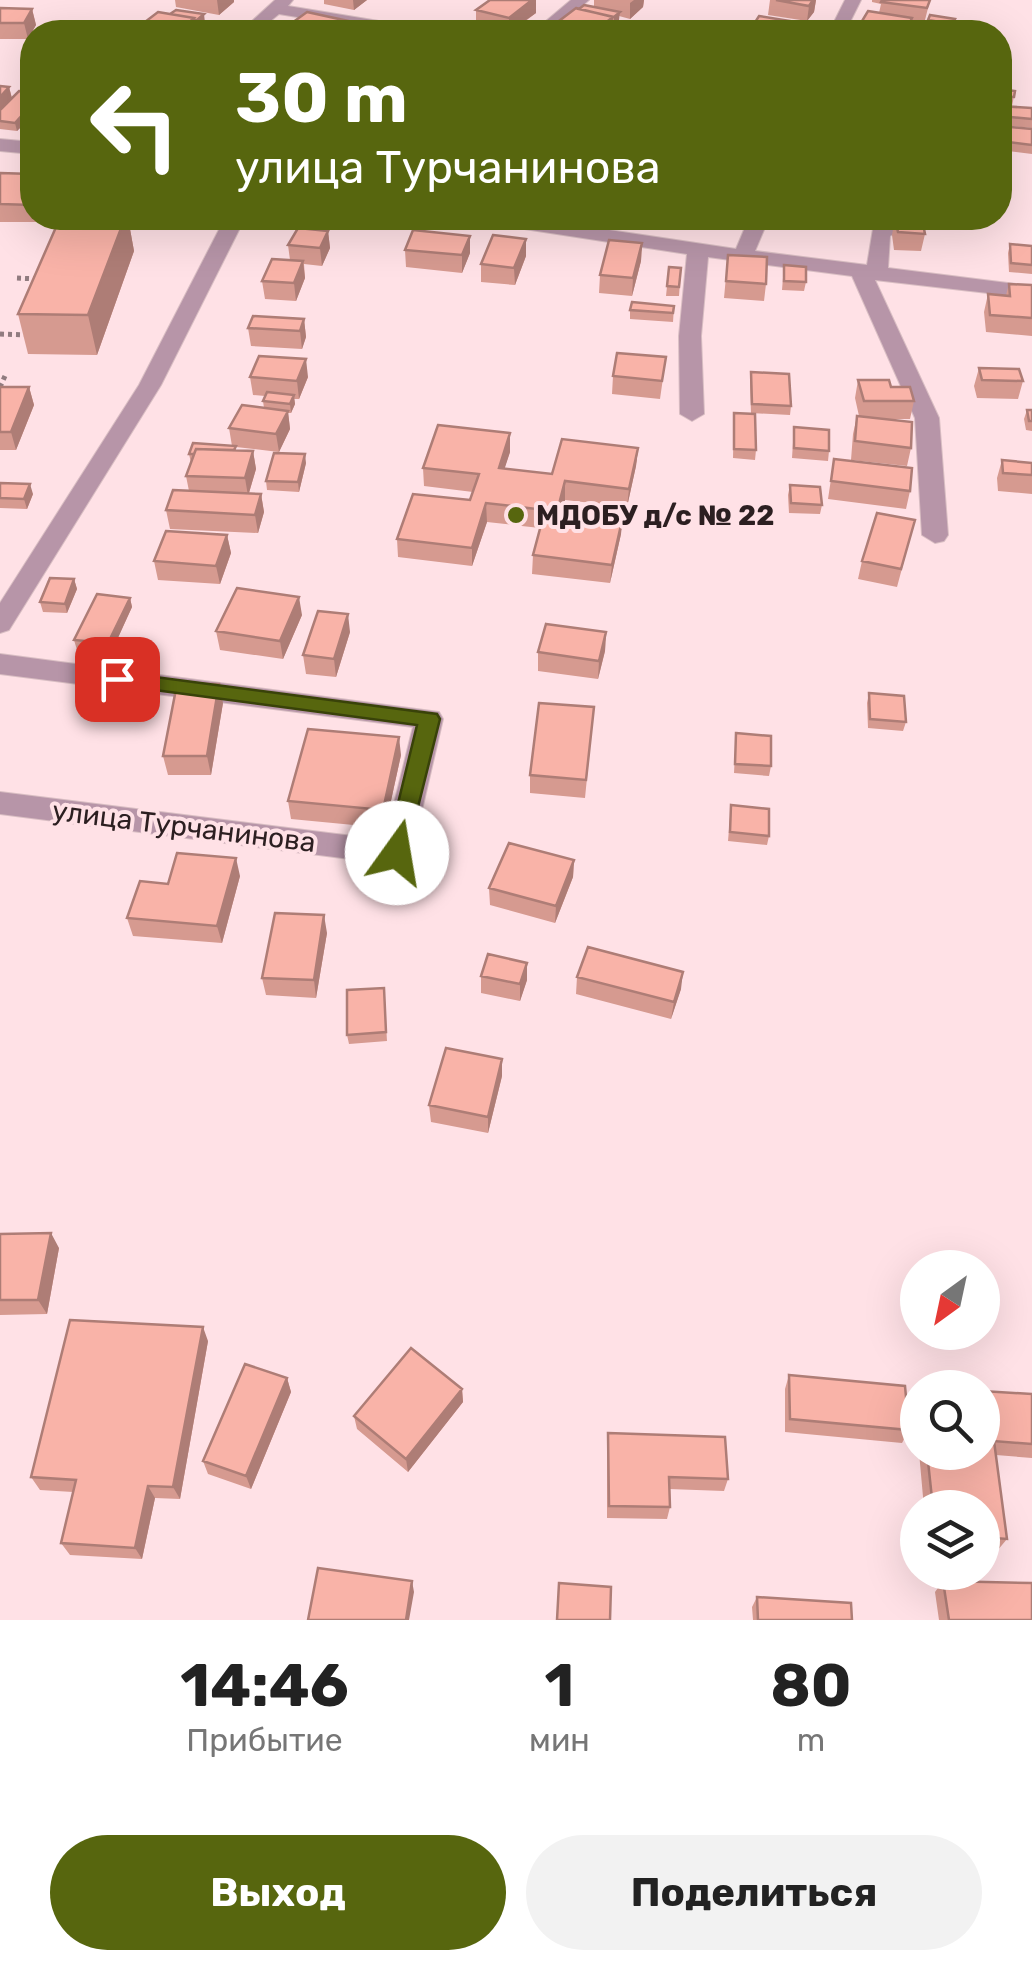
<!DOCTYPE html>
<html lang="ru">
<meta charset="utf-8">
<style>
:root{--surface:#fff;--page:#f2f2f2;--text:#222;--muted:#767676;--accent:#57660e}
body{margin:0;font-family:Rubik,sans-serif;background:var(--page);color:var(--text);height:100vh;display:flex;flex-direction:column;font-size:38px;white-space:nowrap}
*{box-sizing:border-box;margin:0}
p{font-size:32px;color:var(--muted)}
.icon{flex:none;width:55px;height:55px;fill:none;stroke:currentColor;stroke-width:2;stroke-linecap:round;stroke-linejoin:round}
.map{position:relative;height:1620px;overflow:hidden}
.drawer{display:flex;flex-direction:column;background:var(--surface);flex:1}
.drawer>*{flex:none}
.banner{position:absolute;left:20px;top:20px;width:992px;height:210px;border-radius:40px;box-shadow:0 10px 40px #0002;background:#57660e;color:#fff;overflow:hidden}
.needle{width:65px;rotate:213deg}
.buttons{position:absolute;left:900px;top:1250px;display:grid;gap:20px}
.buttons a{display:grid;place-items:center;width:100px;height:100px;border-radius:50%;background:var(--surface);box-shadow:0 10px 40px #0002;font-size:50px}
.pin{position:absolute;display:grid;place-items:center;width:85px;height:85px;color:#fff;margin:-42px;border-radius:20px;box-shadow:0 5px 15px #0006}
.me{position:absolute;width:110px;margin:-55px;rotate:13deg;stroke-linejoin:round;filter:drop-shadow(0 0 8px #0008)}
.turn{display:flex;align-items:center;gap:35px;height:210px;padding:0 50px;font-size:45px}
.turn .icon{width:130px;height:130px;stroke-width:2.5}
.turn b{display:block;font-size:70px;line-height:85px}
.eta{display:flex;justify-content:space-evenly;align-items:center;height:170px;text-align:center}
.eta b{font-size:60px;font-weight:700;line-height:70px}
.action{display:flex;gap:20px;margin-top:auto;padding:20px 50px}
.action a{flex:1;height:115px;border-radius:60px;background:var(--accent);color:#fff;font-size:40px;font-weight:700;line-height:115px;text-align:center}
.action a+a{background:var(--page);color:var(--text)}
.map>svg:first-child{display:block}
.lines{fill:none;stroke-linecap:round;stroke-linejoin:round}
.minor-casing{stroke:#d9bec3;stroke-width:2}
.path{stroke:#907b7f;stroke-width:5;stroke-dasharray:4 4;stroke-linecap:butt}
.minor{fill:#b795a8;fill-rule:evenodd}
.wall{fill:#d69a90}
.shaded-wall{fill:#ae7d76}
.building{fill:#f9b3a8;stroke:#ae7d76;stroke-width:2.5}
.route{fill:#57660e;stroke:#394209;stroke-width:2.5}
.poi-dot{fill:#57660e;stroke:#ffe1e6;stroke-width:4}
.labels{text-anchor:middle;stroke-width:8;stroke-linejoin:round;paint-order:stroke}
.poi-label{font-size:28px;font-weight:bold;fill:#2c1f21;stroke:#ffe1e6;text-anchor:start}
.street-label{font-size:28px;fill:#2c1f21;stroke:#ffe1e6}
</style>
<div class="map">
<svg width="1032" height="1620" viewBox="0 0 1032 1620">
<rect width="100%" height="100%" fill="#ffe1e6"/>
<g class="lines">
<defs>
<path id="minor" d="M275,0h18l-5,6 127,21 8,5h-35l-109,-18 -22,18h-17z
M571,0h18l-38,32h-18z
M845,0h16l-16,32h-16z
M0,139l32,3v12l-32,-3z
M225,218h20l-84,167 -152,245 -9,3v-30l139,-218z
M482,218h47l207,31 13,-31h20l-14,33 112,14 6,-36 21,-11h24l-28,18 -2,32 144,18v12l-157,-18 64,138 9,117 -4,6 -9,2 -13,-8 -7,-117 -63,-142 -144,-19 -7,79 3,78 -12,7 -12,-7 -1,-78 8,-82 -195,-30z
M0,654l439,58 4,7 -31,134 -4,8 -11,4 -397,-51v-22l385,48 28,-113 -413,-53z"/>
</defs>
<!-- minor casing -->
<use href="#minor" class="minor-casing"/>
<!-- path -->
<path class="path" d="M17,278l21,1
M0,334l30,1
M0,387l5,-11"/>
<!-- minor -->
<use href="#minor" class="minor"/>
</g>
<!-- wall -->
<path class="wall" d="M175,0h59v2l-15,13 -43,-8z
M324,0h43l-13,10 -30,-6z
M490,0h46v13l-25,19 -35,-6v-16z
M594,0h50l-1,7 -13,12 -11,-3v4l-7,5v7h-53v-11l20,-12 15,-2z
M770,0h46l-2,12 -7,9 -39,-6z
M872,0h58l-6,24 -13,-1 -2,9h-53l12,-21 11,2 2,-9 -9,-2z
M0,8l32,1 4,16 -8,14h-28z
M158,12l47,11 -7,5h-2v4h-54l-1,-7z
M955,19l-4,13 -25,-4 2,-8z
M348,21l1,11h-59l-1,-7z
M752,27l55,5h-56z
M0,86l9,1 3,11 20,-5v40l-9,-1 -2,-5 -4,4 -17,-2z
M1000,89l15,2 -3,15 -12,-2z
M1000,106l32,2v20l-32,-3z
M1000,126l32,3v25l-32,-4z
M0,173l32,1v44h23l-3,4h-52z
M60,218h68l6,33 -37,104 -69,-1 -10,-40z
M663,218h56l-5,9z
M895,218l30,16 -4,17 -27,-1 -2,-15z
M328,231l2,17 -8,18 -18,-2 1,14 -9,23 -31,-2 -3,-18 28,-21 -2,-15z
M470,236v17l-8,20 -56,-6 -1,-17z
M526,239v17l-11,29 -34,-3v-18z
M642,243l-1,18 -9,35 -33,-3 1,-18z
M1010,244l22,2v28l-23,-2 -1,-19z
M728,255l38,29 -2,17 -40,-3z
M784,265l22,17 -2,9 -22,-1z
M669,267l12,1 -2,28h-13z
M1009,284l23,1v51l-46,-4 -2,-20 4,-18 18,1z
M674,306l-1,16 -43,-3v-9z
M304,319l2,18 -4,12 -51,-3 -3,-18z
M666,357l-6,42 -48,-5 1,-18z
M979,368l44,13 -5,18 -41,-1 -3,-12z
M751,372l40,34 -1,9 -39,-2 -1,-31z
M250,377h58l-9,22h-5l1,5 -4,9h-3l2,16 -11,23 -43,-5v4h17l3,18 -7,24 12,1 3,18 -6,21 -88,-4 -4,-19 23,-19 -3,-15 5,-13 -2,-9 43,-8 -3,-18 35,-20 -1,-7 2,-5 -12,-1z
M858,380l33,7 23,14 -4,18h-22l23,29 -4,18 -56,-6 2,-26 4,-18h2l-4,-18z
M0,387h29l5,18 -18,45h-16z
M1027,410h5v21l-6,-1 -2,-11z
M734,413l22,37 -1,10 -22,-2z
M794,427l35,24 -1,10 -36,-3z
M510,433v19l-6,17 48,5 86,-26 -2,18 -9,41 -62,-7 -3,9 59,25 -11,49 -78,-9 1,-19 7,-27 -53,-6 -15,44 -74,-9 -1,-18 73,-39 3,-8 -49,-6 -1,-18z
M834,459l76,32 -4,18 -78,-10z
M1002,460l30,3v31l-34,-3 -1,-13z
M306,463l-7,29 -32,-2 -1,-9z
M0,483l33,11 -6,15 -27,-1z
M790,485l32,20 -2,9 -31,-1 -1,-18z
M915,520l-18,67 -39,-8 4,-18z
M227,535l4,18 -11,31 -62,-4 -4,-19z
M74,579l3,10 -10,24 -24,-1 -3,-10z
M130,598l2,9 -21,46 -34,-3 -3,-10z
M302,615l-19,44 -63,-9 -4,-19z
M350,632l-14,45 -30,-3 -3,-19z
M606,632l-1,19 -7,28 -60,-8v-19z
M869,693l37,29 -3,9 -35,-3 -1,-25z
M223,703l-12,72h-43l-5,-19z
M594,707l-9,91 -55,-5v-18z
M736,733l35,33 -2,10 -35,-3z
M401,755l-16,73 -94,-9 -3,-18z
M731,805l38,31 -2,9 -39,-4z
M574,860l-1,17 -18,46 -65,-18 -1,-17z
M240,876l-18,67 -89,-7 -6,-18 41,-34z
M327,933l-11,65 -50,-3 -4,-17z
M527,963v17l-7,21 -39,-8v-17z
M577,977l104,12 -10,30 -95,-25z
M384,988l3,53 -38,3 -2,-9z
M502,1076l-14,57 -57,-11 -2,-17z
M0,1234l59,14 -12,66 -47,1z
M208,1341l-28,158 -25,-1 -13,61 -72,-4 -9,-12 12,-51 -33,-2 -9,-13z
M789,1375l120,55 -7,13 -117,-11v-43z
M287,1378l4,14 -40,97 -43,-15 -5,-13z
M462,1389l1,13 -55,70 -51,-43 -3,-13z
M918,1392v48l-4,-41z
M1032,1394v64l-36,-3 11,84 -10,12 -15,-1v-42h-58l-5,-56h63z
M608,1433l120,46 -4,12 -55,-2 1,18 -3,12 -60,-1v-72z
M943,1581l89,39h-93l-4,-28z
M757,1597l95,23h-99l-1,-13z"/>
<!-- shaded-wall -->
<path class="shaded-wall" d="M217,0h17v2l-15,13z
M353,0h14l-13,10z
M532,0h4v13l-27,19v-14z
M634,0h10l-1,7 -13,12v-16z
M813,0h3l-2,12 -7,9 2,-15z
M32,9l4,16 -8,14 -4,-16z
M620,12l-1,8 -5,5v-8z
M204,14l1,9 -7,5 -1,-8z
M613,17l-1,15h-16v-2z
M194,18l2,14h-18z
M348,21l1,11h-16z
M9,87l4,16 -13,15v-21z
M32,104v11l-11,9v3l-4,4 -2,-8z
M125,218h3l6,33 -37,104 -9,-40z
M328,231l2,17 -8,18 -2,-18z
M470,236v17l-8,20v-18z
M526,239v17l-11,29 -1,-17z
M642,243l-1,18 -9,35 1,-18z
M303,261l2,17 -9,23 -2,-18z
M304,319l2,18 -4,12 -2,-18z
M306,359l2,18 -9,22 -2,-18z
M29,387l5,18 -18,45 -5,-18z
M294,395l1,9 -4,9 -1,-9z
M288,411l2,18 -11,23 -3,-18z
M510,433v19l-11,34v-18z
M638,448l-2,18 -9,41 2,-18z
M253,451l3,18 -8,27 -3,-18z
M305,454l1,9 -7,29 -1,-10z
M565,481v19l-7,27v-19z
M30,484l3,10 -6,15 -3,-10z
M261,494l3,18 -6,21 -3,-18z
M486,503l1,19 -15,44v-18z
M623,516l-2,18 -11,49 2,-18z
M227,535l4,18 -11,31 -4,-18z
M74,579l3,10 -10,24 -2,-9z
M299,597l3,18 -19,44 -3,-18z
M130,598l2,9 -21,46 -3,-10z
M348,614l2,18 -14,45 -2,-18z
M606,632l-1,19 -7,28 1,-18z
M219,684l4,19 -12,72 -4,-19z
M399,737l2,18 -16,73 -2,-18z
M236,858l4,18 -18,67 -5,-17z
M574,860l-1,17 -18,46 1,-17z
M324,915l3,18 -11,65 -2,-18z
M527,963v17l-7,21v-17z
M683,972l-2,17 -10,30 3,-17z
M502,1059v17l-14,57v-16z
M51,1233l8,15 -12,66 -9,-14z
M203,1327l5,14 -28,158 -7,-12z
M287,1378l4,14 -40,97 -5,-13z
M462,1389l1,13 -55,70 -2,-13z
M148,1486l7,12 -13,61 -7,-11z
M412,1581l2,11 -5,28h-3z"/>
<!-- building -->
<path class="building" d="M490,0h42l-23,18 -33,-8z
M776,0h37l-4,6z
M882,0h48l-3,8 -46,-6z
M584,5l36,7 -6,5 -35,-8z
M0,8l32,1 -8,14h-24z
M576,8l37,9 -17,13 -37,-9z
M176,10l28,4 -7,6h-4l1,-2 -24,-4z
M868,11l44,7 -7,14 -49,-1z
M158,12l36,6 -16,14 -37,-7z
M307,12l41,9 -15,11h-9l-35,-7z
M930,15l25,4 -3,5 -24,-4z
M759,16l49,8 -5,8h-16l-35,-5z
M0,86l9,1 -9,10z
M1000,89l15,2 -1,6 -14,-1z
M19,91l13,2v11l-17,19 -15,-2v-11z
M1000,106l32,2v11l-32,-3z
M30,113l2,1v11l-11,-1z
M1000,126l32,3v16l-32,-4z
M0,173l32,1v31l-32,-1z
M60,218h65l-37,97 -70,-1z
M895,218l27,1 3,15 -27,-2z
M298,228l30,3 -8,17 -32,-3z
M413,230l57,6 -8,19 -57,-5z
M493,235l33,4 -12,29 -33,-4z
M609,240l33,3 -9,35 -33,-3z
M1010,244l22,2v19l-21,-2z
M728,255l39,2 -1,27 -40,-3z
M272,259l31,2 -9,22 -32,-2z
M784,265l22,2v15l-22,-1z
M669,267l12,1 -2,19 -12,-1z
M1009,284l23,1v33l-42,-3 -2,-21 22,2z
M632,302l42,4 -1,7 -43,-3z
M253,316l51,3 -4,12 -52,-3z
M617,353l49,4 -4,24 -49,-5z
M259,356l47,3 -9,22 -47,-4z
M979,368l40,1 4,12 -41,-1z
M751,372l38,2 2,32 -39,-2z
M858,380h31l2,7h19l4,14h-50z
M0,387h29l-18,45h-11z
M267,392l27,3 -4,9 -27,-3z
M242,405l46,6 -12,23 -47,-6z
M1027,410h5v11h-3z
M734,413l21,1 1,36 -22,-1z
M857,416l55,6 -1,26 -56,-7z
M438,425l72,8 -11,35 53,6 10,-35 76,9 -9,41 -64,-8 -7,27 65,8 -11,49 -79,-10 12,-45 -59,-7 -14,45 -75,-9 16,-45 57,6 9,-26 -56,-6z
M794,427l35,3v21l-35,-3z
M193,443l43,3 -2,4 -38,-1 -2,5h-5z
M196,449l57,2 -8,27 -59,-2z
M274,453l31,1 -7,28 -32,-1z
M834,459l78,9 -2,23 -79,-10z
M1002,460l30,3v12l-29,-2z
M0,483l30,1 -6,15 -24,-1z
M790,485l30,2 2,18 -31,-2z
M173,490l88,4 -6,21 -89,-5z
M877,513l38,7 -14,49 -39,-8z
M166,531l61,4 -11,31 -62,-5z
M50,578l24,1 -9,25 -25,-2z
M237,588l62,9 -19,44 -64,-10z
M97,594l33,4 -22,45 -34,-3z
M318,611l30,3 -14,45 -31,-4z
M546,624l60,8 -7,29 -61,-9z
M177,684h42l-12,72h-44z
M869,693l35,3 2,26 -36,-3z
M539,703l55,4 -8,73 -56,-5z
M308,729l91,8 -16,73 -95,-9z
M736,733l35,3v30l-36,-2z
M731,805l38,4v27l-39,-4z
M509,843l65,17 -18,46 -67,-18z
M177,853l59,5 -19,68 -90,-8 13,-37 28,3z
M275,913l49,2 -10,65 -52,-2z
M588,947l95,25 -9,30 -97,-25z
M488,954l39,9 -7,21 -39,-8z
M384,988l2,44 -39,3v-45z
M446,1048l56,11 -14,58 -59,-12z
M51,1233l-13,67h-38v-66z
M70,1320l133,7 -30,160 -25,-1 -13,62 -74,-5 15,-63 -45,-3z
M411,1348l51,41 -56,70 -52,-43z
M245,1364l42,14 -41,98 -43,-15z
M789,1375l116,11 4,44 -119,-11z
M982,1391l50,3v50l-38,-3 13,98 -25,-2v-29h-49l-6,-56h55z
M608,1433l117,4 3,42 -59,-2 1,30 -61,-1z
M318,1568l94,13 -6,39h-98z
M943,1581l89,2v37h-83z
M559,1583l52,4 -1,33h-53z
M757,1597l94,6 1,17h-94z"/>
<!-- route -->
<path class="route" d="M117,672l320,42 3,5 -35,140 -8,3 -11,-9 31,-128 -307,-41 -4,-5z"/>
<!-- markers -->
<circle class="poi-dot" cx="516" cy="515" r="10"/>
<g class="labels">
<!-- poi labels -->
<g class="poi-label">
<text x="536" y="525">МДОБУ д/с № 22</text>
</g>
<!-- street labels -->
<g class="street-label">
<text transform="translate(184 826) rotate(7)" y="10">улица Турчанинова</text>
</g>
</g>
</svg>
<div class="buttons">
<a><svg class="needle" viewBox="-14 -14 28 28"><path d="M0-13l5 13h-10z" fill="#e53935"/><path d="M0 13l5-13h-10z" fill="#767676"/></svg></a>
<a><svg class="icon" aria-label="search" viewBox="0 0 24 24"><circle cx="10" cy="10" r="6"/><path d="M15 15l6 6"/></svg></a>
<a><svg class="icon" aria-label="layers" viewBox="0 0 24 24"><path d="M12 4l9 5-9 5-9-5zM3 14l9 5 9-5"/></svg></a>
</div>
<div class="pin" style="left:117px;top:679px;background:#d93025"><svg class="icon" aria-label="arrive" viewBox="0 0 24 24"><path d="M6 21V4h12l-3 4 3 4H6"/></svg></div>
<svg class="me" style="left:397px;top:853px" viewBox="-20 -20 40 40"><circle r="19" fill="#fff"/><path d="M0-13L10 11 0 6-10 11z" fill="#57660e"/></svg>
<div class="banner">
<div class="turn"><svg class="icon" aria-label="left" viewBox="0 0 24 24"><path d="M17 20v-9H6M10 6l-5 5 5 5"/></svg><div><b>30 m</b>улица Турчанинова</div></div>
</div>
</div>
<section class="drawer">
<div class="eta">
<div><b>14:46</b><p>Прибытие</p></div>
<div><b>1</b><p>мин</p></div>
<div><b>80</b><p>m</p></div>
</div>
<div class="action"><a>Выход</a><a>Поделиться</a></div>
</section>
